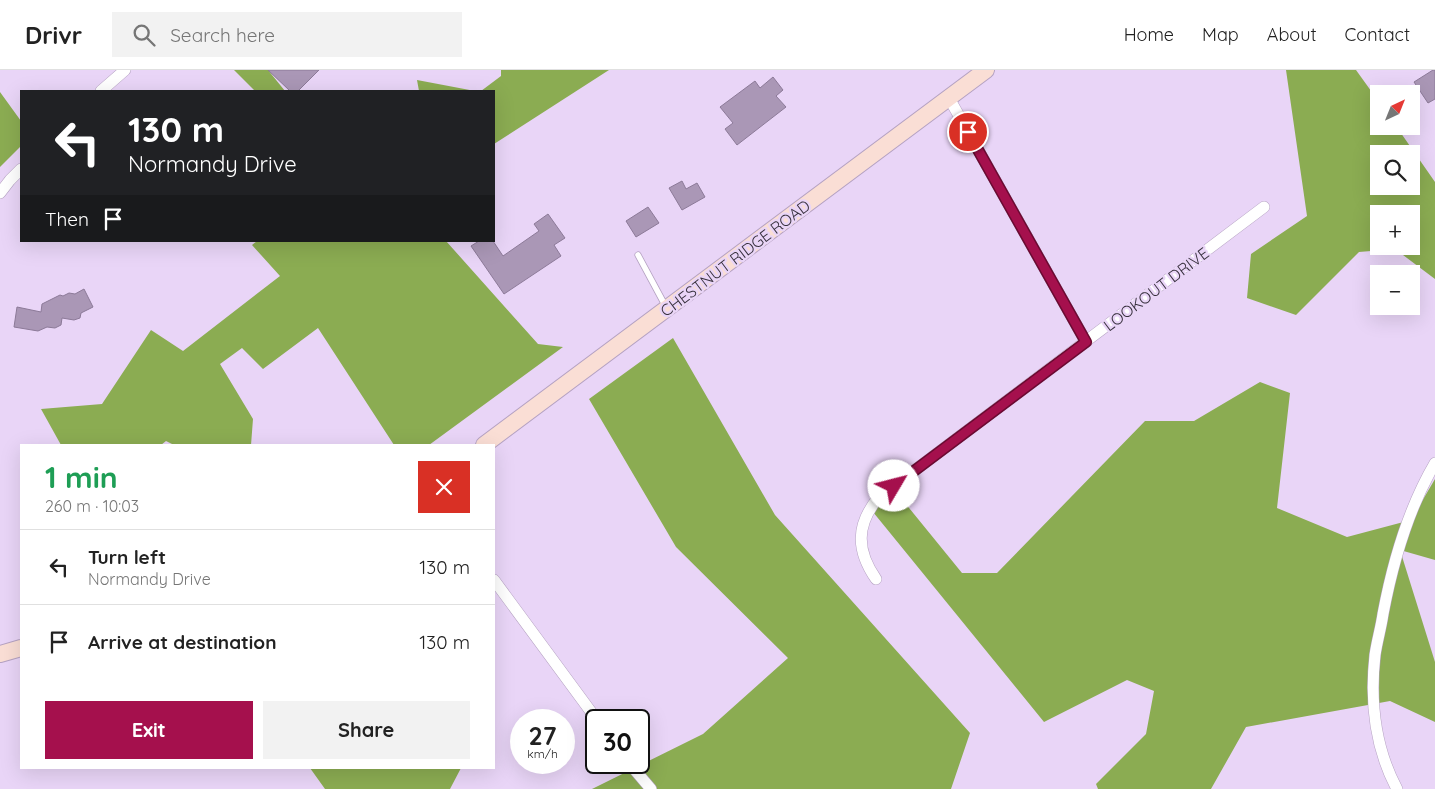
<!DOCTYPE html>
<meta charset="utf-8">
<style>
:root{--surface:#fff;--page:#f2f2f2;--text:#222;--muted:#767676;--line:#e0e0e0;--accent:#a5104d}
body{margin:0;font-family:Quicksand,sans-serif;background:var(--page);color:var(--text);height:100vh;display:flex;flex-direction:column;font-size:19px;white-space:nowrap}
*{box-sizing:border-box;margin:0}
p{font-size:16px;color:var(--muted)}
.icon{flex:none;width:28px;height:28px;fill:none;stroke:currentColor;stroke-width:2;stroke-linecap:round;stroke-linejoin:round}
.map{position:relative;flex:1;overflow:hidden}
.details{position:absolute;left:20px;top:374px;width:475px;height:325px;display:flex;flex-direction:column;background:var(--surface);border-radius:0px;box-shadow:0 5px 20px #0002}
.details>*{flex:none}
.hud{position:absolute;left:20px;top:20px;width:475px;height:152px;border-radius:0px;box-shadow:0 5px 20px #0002;background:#202124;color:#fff;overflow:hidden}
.needle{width:32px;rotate:43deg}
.fabs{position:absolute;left:1370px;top:15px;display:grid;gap:10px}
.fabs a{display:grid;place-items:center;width:50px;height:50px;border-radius:0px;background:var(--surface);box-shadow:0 5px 20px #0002;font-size:25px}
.speed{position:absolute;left:510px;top:639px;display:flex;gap:10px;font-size:25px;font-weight:700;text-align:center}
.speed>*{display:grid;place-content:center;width:65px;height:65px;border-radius:50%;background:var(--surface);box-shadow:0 5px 20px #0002;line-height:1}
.speed small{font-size:12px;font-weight:400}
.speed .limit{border:2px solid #111;border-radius:8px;background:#fff;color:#111}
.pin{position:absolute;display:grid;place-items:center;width:42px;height:42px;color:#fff;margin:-21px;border:2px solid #fff;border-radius:50%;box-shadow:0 1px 5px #0007}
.me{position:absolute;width:55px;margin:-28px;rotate:53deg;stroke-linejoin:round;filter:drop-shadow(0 0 4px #0008)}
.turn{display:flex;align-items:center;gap:18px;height:105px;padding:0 25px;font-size:22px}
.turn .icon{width:65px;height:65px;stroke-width:2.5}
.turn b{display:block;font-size:35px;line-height:42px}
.then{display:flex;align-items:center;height:48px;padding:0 25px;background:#0003;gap:10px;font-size:19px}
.round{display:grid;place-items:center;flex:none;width:52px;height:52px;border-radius:0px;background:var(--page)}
.headline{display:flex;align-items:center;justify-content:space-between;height:85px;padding:0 25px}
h1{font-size:30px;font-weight:700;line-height:38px;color:#1e9e55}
.button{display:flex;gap:10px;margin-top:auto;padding:10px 25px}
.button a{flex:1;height:58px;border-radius:0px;background:var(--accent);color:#fff;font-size:20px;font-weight:700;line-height:58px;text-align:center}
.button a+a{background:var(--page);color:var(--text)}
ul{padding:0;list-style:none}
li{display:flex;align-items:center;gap:15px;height:75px;padding:0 25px;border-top:1px solid var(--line)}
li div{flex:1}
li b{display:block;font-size:19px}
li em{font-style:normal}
header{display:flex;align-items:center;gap:30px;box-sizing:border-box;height:70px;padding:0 25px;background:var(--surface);border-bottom:1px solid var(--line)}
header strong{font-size:24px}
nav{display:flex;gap:28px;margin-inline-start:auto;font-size:18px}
.search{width:350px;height:45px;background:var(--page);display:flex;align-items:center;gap:12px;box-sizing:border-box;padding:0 18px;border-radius:0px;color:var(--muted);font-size:19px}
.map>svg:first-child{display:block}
.forest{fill:#8bac52;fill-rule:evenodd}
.building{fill:#aa97b6;stroke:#8c7a98}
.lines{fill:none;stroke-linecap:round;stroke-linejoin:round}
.lane-casing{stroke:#b5a2c2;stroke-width:7}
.street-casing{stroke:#b5a2c2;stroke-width:12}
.secondary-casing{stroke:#b5a2c2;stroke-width:18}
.lane{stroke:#fff;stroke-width:5.5}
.street{stroke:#fff;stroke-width:11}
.secondary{stroke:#faded5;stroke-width:16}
.route-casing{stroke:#6b0a32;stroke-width:12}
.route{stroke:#a5104d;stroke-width:9}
.labels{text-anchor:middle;stroke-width:4.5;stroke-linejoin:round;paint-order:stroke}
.street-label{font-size:16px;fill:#37303d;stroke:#e9d5f7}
</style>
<header>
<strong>Drivr</strong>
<div class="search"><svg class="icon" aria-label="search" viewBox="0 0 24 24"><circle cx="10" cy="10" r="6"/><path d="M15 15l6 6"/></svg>Search here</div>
<nav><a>Home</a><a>Map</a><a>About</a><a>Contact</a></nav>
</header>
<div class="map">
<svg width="1435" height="719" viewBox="0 0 1435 719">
<rect width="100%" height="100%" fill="#e9d5f7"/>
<!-- forest -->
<path class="forest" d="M234,0h34l17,21h-30z
M501,0h108l-115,74v-53h-13l20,-15z
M1286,0h70l23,32v24h17l39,56v97l-40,-30 -36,3 -63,63 -49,-17 4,-44 56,-38zM1379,84h32v32h-32zM1379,144h32v32h-32z
M417,10l58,11h-56z
M0,22l21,29v25l-21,21z
M257,171h189l92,103 25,3 -134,98h-35l-76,-117 -55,41 -21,-21 -22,16 33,55 -2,26h-77l-8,-4 -5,4h-100l-20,-36 61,-5 49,-74 32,21 97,-75 -28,-31z
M673,268l102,177 195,218 -19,56h-359l111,-55 85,-76 -112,-111 -87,-148z
M1260,312l30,11 -13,115 70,29 64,-17 24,-41v81l-35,-10 35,112v60l-45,-21 -144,26 -35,62h-113l-2,-5 50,-50 8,-43 -27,-11 -83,42 -171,-210 19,-25 70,86h35l148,-152h49z
M310,698h151l-11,21h-125z"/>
<!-- building -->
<path class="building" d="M268,0h51l-21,21h-8z
M1433,0h2v29l-7,4 -14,-21z
M773,7l10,13 -7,6 10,11 -49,38 -12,-16 8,-6 -13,-16 35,-26 5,7z
M682,111l4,8 11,-6 8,14 -23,13 -13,-22z
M648,137l11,16 -23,14 -10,-16z
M548,144l17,24 -11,7 7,11 -57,38 -33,-48 8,-5h14l10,15 36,-25 -5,-7z
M84,219l9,18 -12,6 -1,5 -6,2 -12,-2 -1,7 -6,3 -8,-1 -9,4 -24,-4 3,-20 24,5 1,-8 18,-9 3,1 6,-3 6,1z"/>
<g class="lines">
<defs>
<path id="lane" d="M638,185l28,52"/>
<path id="street" d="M101,21l24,-21
M949,28l137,244
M0,123l10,-13 11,-11
M876,509c-20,-29 -20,-54 2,-81l386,-291
M494,510l103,140
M628,692l23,27
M1397,719c-22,-41 -27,-89 -22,-134 2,-14 6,-27 8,-41 10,-53 25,-105 52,-151"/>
<path id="secondary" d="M484,375l502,-375
M0,584l21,-6"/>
</defs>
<!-- lane casing -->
<use href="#lane" class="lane-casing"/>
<!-- street casing -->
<use href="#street" class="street-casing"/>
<!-- secondary casing -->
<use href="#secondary" class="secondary-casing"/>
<!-- lane -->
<use href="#lane" class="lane"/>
<!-- street -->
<use href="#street" class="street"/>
<!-- secondary -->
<use href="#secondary" class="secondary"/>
</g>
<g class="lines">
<defs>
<path id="route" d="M894,416l192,-144 -118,-210"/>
</defs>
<!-- route casing -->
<use href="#route" class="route-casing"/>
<!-- route -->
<use href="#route" class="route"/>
</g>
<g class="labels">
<!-- street labels -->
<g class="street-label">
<text transform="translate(735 188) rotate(-37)" y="6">CHESTNUT RIDGE ROAD</text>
<text transform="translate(1156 219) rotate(-37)" y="6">LOOKOUT DRIVE</text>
</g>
</g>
</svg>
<div class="fabs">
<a><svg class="needle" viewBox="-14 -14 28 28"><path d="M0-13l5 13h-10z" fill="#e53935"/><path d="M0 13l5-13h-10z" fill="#767676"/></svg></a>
<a><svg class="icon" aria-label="search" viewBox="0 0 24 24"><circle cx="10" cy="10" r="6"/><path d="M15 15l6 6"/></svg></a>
<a>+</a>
<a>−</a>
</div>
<div class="speed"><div>27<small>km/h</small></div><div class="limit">30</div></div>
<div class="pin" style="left:968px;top:62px;background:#d93025"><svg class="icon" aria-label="arrive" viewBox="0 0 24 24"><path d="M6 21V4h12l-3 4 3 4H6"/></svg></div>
<svg class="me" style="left:894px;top:416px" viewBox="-20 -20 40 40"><circle r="19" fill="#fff"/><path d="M0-13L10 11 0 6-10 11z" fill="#a5104d"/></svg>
<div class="hud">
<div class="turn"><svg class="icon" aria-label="left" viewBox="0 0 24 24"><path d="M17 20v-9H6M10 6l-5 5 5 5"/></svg><div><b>130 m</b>Normandy Drive</div></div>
<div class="then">Then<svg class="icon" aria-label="arrive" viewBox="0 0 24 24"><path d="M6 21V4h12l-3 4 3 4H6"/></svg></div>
</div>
<section class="details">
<div class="headline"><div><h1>1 min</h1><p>260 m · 10:03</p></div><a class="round" style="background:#d93025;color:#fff"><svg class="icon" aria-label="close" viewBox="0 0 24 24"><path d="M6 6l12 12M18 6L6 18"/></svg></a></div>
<ul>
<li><svg class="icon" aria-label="left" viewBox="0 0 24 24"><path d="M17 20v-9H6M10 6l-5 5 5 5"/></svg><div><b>Turn left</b><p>Normandy Drive</p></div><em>130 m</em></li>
<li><svg class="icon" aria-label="arrive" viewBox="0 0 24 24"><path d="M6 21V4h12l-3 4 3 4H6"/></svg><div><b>Arrive at destination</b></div><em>130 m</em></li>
</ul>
<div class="button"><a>Exit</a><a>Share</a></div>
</section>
</div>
